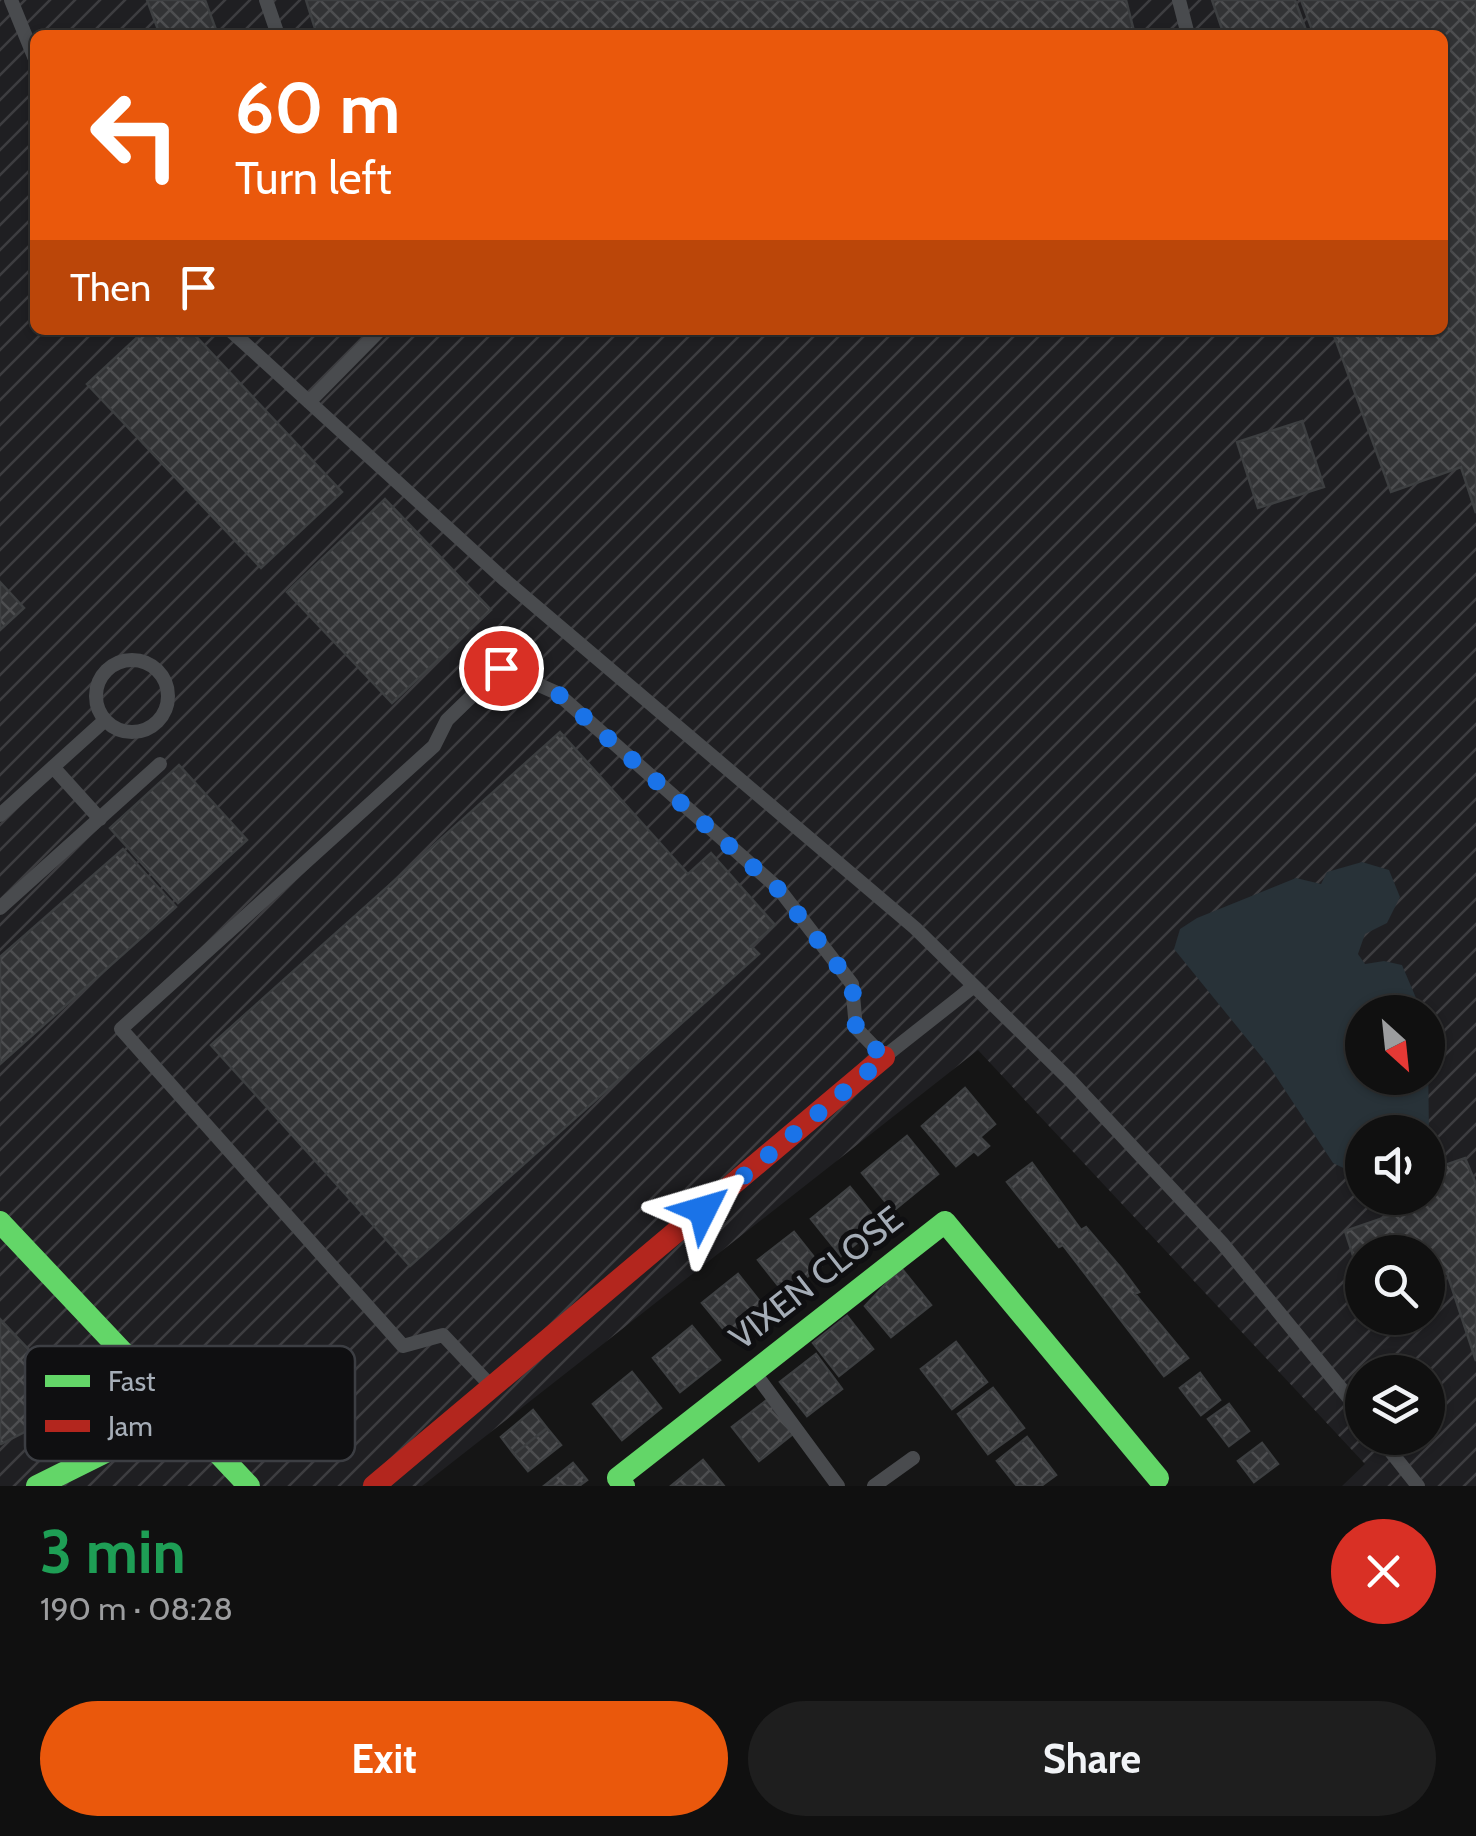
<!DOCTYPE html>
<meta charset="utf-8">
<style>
:root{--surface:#101010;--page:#1e1e1e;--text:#f1f3f6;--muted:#9c9d9f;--line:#303030;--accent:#ea580c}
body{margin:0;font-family:Cabin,sans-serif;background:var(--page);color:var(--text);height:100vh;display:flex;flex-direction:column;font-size:38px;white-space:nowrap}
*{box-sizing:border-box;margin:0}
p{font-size:32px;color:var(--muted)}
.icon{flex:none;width:55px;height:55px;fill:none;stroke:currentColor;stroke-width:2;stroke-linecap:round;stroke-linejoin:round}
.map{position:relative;height:1486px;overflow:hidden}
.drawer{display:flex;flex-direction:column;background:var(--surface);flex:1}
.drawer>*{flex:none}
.hud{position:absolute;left:30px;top:30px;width:1418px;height:305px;border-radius:15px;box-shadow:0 2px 8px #0004,0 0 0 2px var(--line);background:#ea580c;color:#fff;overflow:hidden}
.needle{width:65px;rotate:153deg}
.buttons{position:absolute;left:1345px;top:995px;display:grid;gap:20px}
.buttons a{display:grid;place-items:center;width:100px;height:100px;border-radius:50%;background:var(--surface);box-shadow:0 2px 8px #0004,0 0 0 2px var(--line);font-size:50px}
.pin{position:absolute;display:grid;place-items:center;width:85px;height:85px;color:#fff;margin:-42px;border:5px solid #fff;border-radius:50%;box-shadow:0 2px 10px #0007}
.me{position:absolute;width:110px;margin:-55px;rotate:50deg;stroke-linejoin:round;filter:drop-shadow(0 0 8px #0008)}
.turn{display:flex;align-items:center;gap:35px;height:210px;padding:0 40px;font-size:45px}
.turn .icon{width:130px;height:130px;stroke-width:2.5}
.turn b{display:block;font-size:70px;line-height:85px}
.then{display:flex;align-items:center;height:95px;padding:0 40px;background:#0003;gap:20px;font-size:38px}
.round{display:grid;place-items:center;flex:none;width:105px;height:105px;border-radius:52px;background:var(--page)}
.head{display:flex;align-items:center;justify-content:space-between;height:170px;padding:0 40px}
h1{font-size:60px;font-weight:700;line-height:75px;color:#1e9e55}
.primary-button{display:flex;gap:20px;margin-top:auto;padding:20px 40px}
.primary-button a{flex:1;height:115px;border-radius:60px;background:var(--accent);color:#fff;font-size:40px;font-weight:700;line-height:115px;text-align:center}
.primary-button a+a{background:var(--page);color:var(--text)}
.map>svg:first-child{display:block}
.industrial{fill:url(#industrial-furrows);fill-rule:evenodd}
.water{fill:#283238}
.building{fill:url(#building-cross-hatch);stroke:#3d3f41;stroke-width:2.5}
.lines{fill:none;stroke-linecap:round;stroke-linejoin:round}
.lane{stroke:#494b4e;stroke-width:14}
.fast{stroke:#63d668;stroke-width:22}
.jam{stroke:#b3261e;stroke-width:22}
.route{stroke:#1a73e8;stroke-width:18;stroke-dasharray:0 32.4}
.labels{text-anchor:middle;stroke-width:10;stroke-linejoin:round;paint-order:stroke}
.street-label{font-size:35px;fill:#a5adb7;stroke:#0f0f11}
.key{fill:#0f0f11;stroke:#3c3e43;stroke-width:2.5}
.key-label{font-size:28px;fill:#a5adb7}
</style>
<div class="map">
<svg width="1476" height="1486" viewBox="0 0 1476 1486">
<defs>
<pattern id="industrial-furrows" width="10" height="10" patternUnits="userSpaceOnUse" patternTransform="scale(2.5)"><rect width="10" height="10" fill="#1f1f22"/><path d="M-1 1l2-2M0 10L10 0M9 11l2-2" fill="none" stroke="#3d3d40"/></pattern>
<pattern id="building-cross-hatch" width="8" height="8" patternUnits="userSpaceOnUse" patternTransform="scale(2.5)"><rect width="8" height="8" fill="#323335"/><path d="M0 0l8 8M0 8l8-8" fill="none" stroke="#4d4e50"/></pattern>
</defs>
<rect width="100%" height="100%" fill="#151515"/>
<!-- industrial -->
<path class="industrial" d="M0,0h1476v1486h-134l23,-22 -387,-414 -556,436h-422zM35,35h1407v295h-1407zM1362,1012h66v66h-66zM1362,1132h66v66h-66zM1362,1252h66v66h-66zM1362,1372h66v66h-66z"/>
<!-- water -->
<path class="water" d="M1362,862l27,8 11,27 -13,26 -22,11 -7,20 7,10 19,-3 18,4 20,47h-60v66h66v-26l1,83 -67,-3v45l-29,-14 -64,-97 -95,-117 6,-20 17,-11 99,-40 25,6 6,-12z"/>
<!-- building -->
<path class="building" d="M147,0h58l13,35h-58z
M306,0h820l9,35h-818z
M1212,0h83l11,30 -12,5h-70z
M1301,0h175v513l-15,-46 -70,25 -59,-162h110v-295h-128z
M145,330h45l152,162 -81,76 -174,-184z
M1302,421l22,66 -66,21 -21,-66z
M385,499l106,111 -99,93 -105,-111z
M0,582l24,26 -24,22z
M560,732l128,142 23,-21 64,72 -24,21 8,8 -349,312 -199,-221z
M179,765l68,75 -69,63 -68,-75z
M123,849l53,58 -176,157v-107z
M965,1088l30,36 -15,13 9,9 -11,9 -4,-4 -18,15 -34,-40z
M907,1136l31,38 -45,37 -31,-38z
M1465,1158l11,26v177l-29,-88 -19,7v-28h-66v31l-17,-52 76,-26 -3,-7h10v-27z
M1032,1163l49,67 5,-3 35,41 18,24 -4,2 53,64 -24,18 -101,-131 -4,2 -52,-65z
M850,1187l30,37 -39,32 -30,-37z
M794,1232l27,34 -36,28 -27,-34z
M901,1268l30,37 -40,32 -26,-31z
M738,1274l27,34 -35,29 -28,-34z
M847,1316l26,33 -34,27 -26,-33z
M0,1319l80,85 -79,40 -1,-1z
M692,1326l28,34 -40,32 -27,-34z
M956,1342l31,40 -35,27 -31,-40z
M816,1354l26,35 -35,27 -27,-34z
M632,1372l29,36 -39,32 -29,-36z
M1200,1373l20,27 -19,15 -21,-27z
M993,1388l31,40 -36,26 -30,-40z
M767,1400l27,33 -35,28 -27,-34z
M1229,1404l20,27 -20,15 -21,-27z
M533,1410l14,18 -33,26 -13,-17z
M547,1428l14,17 -33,26 -14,-17z
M1027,1437l29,38 -15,11h-24l-20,-25z
M1262,1443l16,21 -24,18 -16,-21z
M703,1460l21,26h-53z
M573,1463l14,17 -8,6h-35z"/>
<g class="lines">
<!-- lane -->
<path class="lane" d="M11,0l24,59
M266,0l12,35
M1179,0l9,35
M230,330l276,251 409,347 156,153 151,162 140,171
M309,402l69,-70
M96 696a36 36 0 1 1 72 0a36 36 0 1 1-72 0Z
M53,767l47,52
M0,815l104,-94
M0,908l160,-144
M757,1376l81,110
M491,1386l-48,-51 -40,11 -282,-317 313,-283 13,-26 54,-52 56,25 222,196 73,95 4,44 28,29 90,-71
M1380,1438l38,48
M874,1486l39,-28"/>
<!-- fast -->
<path class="fast" d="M0,1222l249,264
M37,1486l143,-71
M624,1486l-6,-8 327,-256 213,256"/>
<!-- jam -->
<path class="jam" d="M374,1486l510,-429"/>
</g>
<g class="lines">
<!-- route -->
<path class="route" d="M501,668l56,25 222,197 73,94 4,44 28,30 -181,152"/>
</g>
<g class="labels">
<!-- street labels -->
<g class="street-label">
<text transform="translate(816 1278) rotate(-38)" y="12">VIXEN CLOSE</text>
</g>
</g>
<!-- legend -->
<rect x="25" y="1346" width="330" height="115" rx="15" class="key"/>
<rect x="45" y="1375" width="45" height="12" fill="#63d668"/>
<rect x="45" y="1420" width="45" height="12" fill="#b3261e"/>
<g class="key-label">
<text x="108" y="1391">Fast</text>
<text x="108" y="1436">Jam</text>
</g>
</svg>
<div class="buttons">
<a><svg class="needle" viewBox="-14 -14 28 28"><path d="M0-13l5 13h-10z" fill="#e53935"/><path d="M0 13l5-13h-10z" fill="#9c9d9f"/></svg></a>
<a><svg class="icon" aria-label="sound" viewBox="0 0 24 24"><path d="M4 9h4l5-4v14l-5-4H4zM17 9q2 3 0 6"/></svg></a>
<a><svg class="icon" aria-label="search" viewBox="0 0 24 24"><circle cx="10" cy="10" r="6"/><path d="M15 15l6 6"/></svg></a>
<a><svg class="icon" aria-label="layers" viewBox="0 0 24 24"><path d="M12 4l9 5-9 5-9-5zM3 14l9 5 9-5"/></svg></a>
</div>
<div class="pin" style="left:501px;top:668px;background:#d93025"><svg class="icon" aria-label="arrive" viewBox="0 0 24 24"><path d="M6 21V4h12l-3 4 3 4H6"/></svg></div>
<svg class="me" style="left:703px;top:1210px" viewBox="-20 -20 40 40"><path d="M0-17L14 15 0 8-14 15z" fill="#1a73e8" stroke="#fff" stroke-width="4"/></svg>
<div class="hud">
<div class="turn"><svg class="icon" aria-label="left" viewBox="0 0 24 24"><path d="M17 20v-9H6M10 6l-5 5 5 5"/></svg><div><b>60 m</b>Turn left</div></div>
<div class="then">Then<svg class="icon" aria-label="arrive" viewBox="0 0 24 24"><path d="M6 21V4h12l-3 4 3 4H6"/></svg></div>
</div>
</div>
<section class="drawer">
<div class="head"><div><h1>3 min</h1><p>190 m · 08:28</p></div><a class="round" style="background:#d93025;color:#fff"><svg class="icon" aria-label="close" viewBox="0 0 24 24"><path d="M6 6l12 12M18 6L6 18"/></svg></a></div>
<div class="primary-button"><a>Exit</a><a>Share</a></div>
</section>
